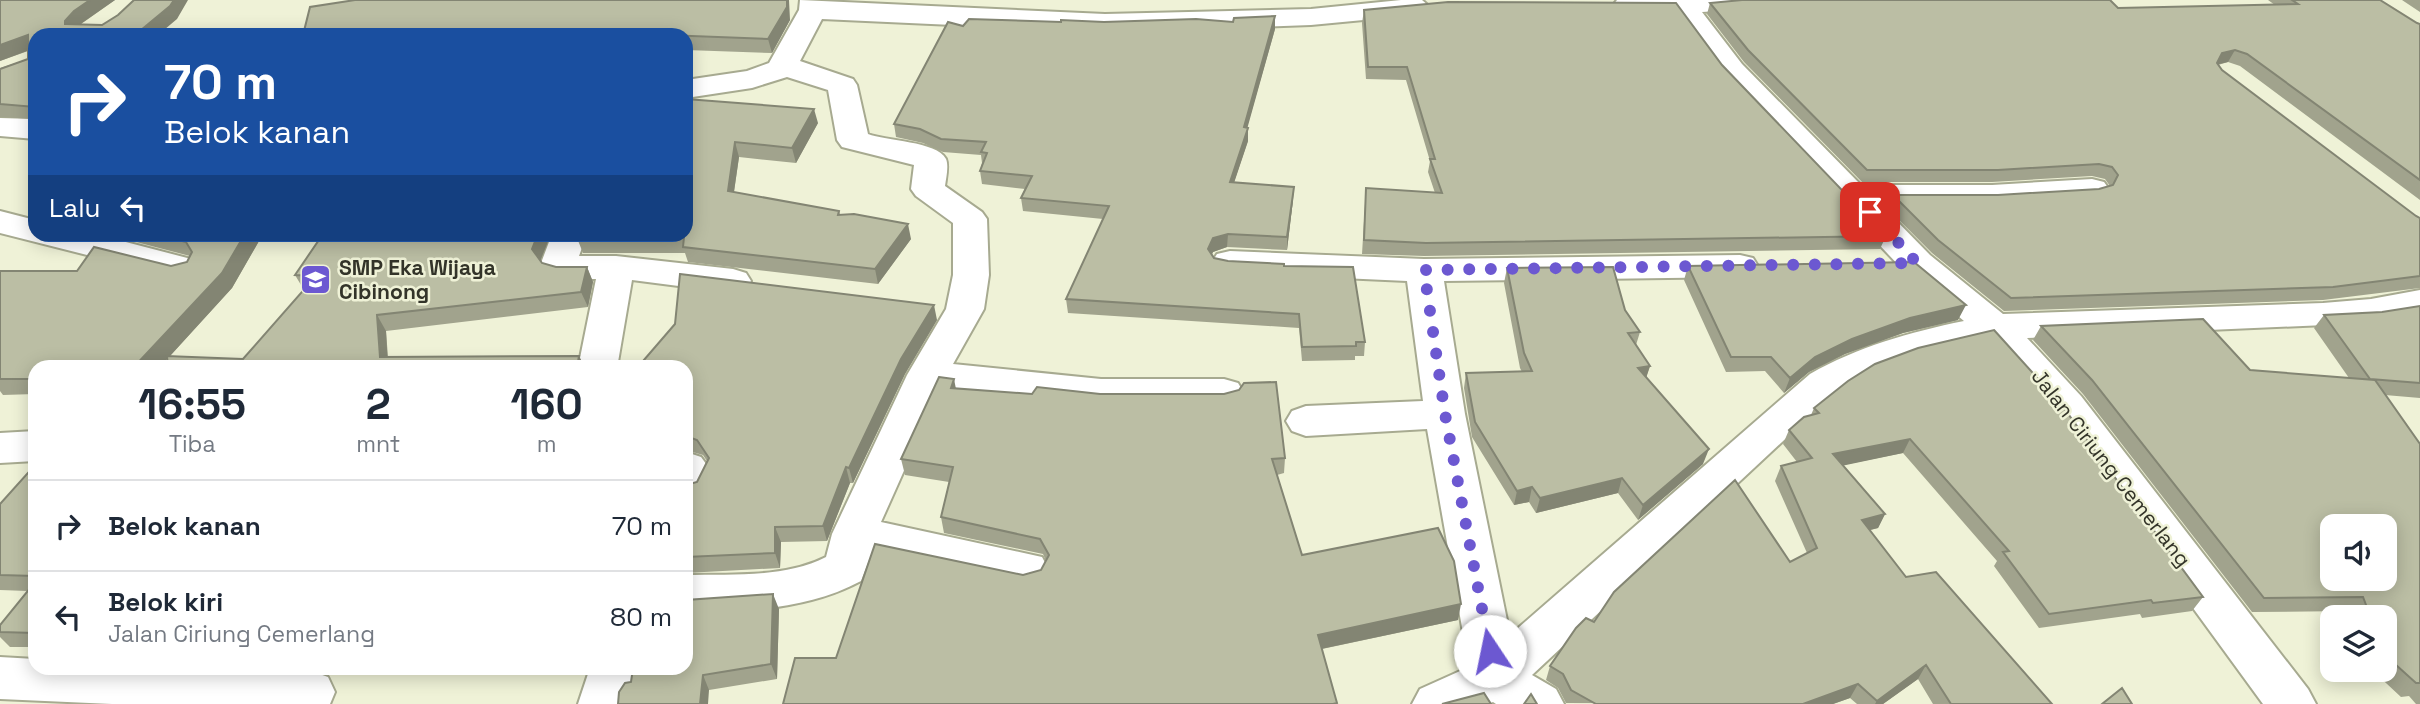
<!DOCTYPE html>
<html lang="id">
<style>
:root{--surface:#fff;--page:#f2f2f3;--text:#1f2937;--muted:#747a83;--line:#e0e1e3}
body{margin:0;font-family:"Space Grotesk",sans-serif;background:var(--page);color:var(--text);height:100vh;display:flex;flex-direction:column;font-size:26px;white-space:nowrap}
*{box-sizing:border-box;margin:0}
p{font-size:23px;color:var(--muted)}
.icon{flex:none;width:38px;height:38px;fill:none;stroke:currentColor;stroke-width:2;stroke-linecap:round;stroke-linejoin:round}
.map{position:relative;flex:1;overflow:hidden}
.details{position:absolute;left:28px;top:360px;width:665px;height:315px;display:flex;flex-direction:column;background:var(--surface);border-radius:21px;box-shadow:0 4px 18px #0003}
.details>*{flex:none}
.top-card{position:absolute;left:28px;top:28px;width:665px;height:214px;border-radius:21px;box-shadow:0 4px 18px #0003;background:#1a4fa0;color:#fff;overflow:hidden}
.controls{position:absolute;left:2320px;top:514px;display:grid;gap:14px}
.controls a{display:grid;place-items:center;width:77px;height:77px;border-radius:14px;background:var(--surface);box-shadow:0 4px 18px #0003;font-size:35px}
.pin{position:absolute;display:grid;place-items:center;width:60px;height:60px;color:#fff;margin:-30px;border-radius:14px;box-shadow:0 4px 10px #0006}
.me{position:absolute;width:77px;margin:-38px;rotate:349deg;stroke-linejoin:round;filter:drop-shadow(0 0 5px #0008)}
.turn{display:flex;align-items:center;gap:24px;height:147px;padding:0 21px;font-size:32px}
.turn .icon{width:91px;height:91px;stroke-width:2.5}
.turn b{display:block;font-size:49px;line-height:60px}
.then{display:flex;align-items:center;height:66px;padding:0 21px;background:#0003;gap:14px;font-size:26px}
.eta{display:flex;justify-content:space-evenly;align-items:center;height:119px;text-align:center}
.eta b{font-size:42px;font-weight:600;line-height:49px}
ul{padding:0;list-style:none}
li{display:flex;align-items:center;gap:21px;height:91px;padding:0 21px;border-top:2px solid var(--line)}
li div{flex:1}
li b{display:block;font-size:26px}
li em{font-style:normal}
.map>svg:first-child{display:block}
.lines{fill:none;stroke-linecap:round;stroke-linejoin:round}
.minor-casing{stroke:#a7aa90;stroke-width:4}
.minor{fill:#fff;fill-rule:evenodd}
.wall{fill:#a1a38d}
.shaded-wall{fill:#838573}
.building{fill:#bbbea4;stroke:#838573;stroke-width:2;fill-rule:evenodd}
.route{stroke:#6c58d1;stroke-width:12;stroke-dasharray:0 21.6}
.labels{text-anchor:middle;stroke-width:5;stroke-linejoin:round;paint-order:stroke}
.poi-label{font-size:21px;font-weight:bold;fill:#333429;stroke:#eff2d7;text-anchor:start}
.street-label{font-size:21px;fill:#333429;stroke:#eff2d7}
</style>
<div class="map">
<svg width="2420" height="704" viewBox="0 0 2420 704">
<rect width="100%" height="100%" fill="#eff2d7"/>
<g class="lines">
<defs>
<path id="minor" d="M800,0l305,14 206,-5 90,-9h21l8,7 -4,6 -10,2 -105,10 -206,7 -283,-13 -22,42 53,18 4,6 11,49c17,7 69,7 78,25 3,7 0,19 -1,27l37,26 5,7 2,56 -5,34 -31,55 148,15h123l14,4 6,10 -6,10 -14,4h-123l-161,-17 -59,132 161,35 7,13 -7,13 -16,5 -155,-33 -10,26c-54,29 -115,30 -175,32v-38c45,-1 99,3 140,-18l6,-23 75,-159 39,-66 7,-34v-52l-37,-27 -5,-7 3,-24 -72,-18 -5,-7 -9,-50 -41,-13 -35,11 -66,10v-18l61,-9 22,-8 30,-53z
M1617,0h166l-4,6 -10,2 -67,4 40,52 119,121h131l100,-6 12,3 5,7 -5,7 -12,3 -100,6h-111l49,50 73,59 320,-11 48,-4 49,-9v24l-49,9 -344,15 54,58 227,293 8,15h-53l-210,-288 -66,-75c-40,9 -83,17 -120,35 -26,12 -47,33 -69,51l-266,248 24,14 8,15h-68l-3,-2 -5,2h-76l8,-15 49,-22 -42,-238 -121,7 -14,-5 -6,-10 6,-10 14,-5 117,-5 -16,-120 -177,-8 -13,-3 -5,-8 5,-8 13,-3 194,8 316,-4 13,3 5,8 -5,8 -13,3 -296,4 21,133 45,221 300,-261c47,-27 100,-42 154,-53l-60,-50 -184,-195 -46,-63 -57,-2 -4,-6z
M0,118l35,1v20l-35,-3z
M0,211l35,9v14h60l100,26 5,8 -5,8 -13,3 -182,-46z
M552,234h35l-8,22h37l117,13 13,4 5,8 -5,8 -13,4 -101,-13 -15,88h-39l18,-89h-34l-13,-3 -8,-13z
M35,431v30l-35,2v-30z
M686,452l15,5 11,15 -11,24 -15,5z
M0,657l35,2v9l276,3 17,6 7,15 -5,12h-218l-112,-5z
M590,668h48l-10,36h-50z"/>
</defs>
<!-- minor casing -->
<use href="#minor" class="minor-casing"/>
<!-- minor -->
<use href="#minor" class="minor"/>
</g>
<!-- wall -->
<path class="wall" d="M0,0h115l-34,24 21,1 75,-6 -142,16v84l-35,-2v-49l28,-9v-8l-28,10z
M2268,0h112l37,23 3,1v176l-180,-134 -12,-4 -10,3 4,5 194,146 4,2v70l-97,12 -319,11 -72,-58 -45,-45 6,-13h105l101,-6 11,-3 -5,-7 -13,-3 -100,6h-130l-118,-120 -37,-48 3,-11 408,5 157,-3z
M2402,0h18v12z
M1364,10l358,55 164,171 -6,13 -456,7 -62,-2 4,-66 69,5 -7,-21 2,-11 -24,-81 -40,-1 -4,-56z
M790,20l-18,33 -86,-3v-15h-392z
M1061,22l214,7 -28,98 1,14 -14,41 59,18 -6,50 -60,-3 -14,5 -1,2 2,4 14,3 56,5 81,76 -1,14h-9v4l-53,1 -3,-33 -231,-15 -2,-14 37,-80 -80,-8 -2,-13 4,-9 -43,-5 -2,-13 2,-8 -1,-8 -38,-3 -20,-9 -27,-6 -2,-13 69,-98z
M686,99l132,24 -22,40 -57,-6 -5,35 105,19 1,4 71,24 -33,45 -190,-22 -3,-9h-102l-6,-15z
M119,234h144l-31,54 -62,68 73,3 61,-69 -9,-15 256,-41 -11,27 2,2 14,4h31l6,15 -5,25 -202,24 2,26 191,-1 6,12h-417v-10l-133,10v26l-32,1 -3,-4v-120h77l94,-5 16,-4 3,-6 -69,-18z
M1688,266l270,54 -55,13 -58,21 -36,18 -25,21 -19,-22 -39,1 -42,-92z
M1507,268l118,42 15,22 -4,13 14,21 -4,12 57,86 -65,56 -20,-27 -82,20 -7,-11 -15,3 -42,-68 -8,-49 2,-15 56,-1 -2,-4 -16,-85z
M2420,306v92l-35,-3 35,49v260h-4l-7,-8 -8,1 -29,-27h13v-52h-33l-2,-7 -98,1 -169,-218 -50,-54 8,-14 209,44 99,8 -35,-50 10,-13 58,-3z
M937,320l-32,54 -52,109h-3l-23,58 -46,1 -1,26 -94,5v-88l11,-3 10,-21 -4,-6 -17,-5v-82z
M1848,381l355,216 -11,14 -50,7 -2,-4 -101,14 -45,-62 3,-5 -94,-108 -60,12 42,49 -7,14 -8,2 36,47 146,127h-119l-15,-25 -35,25h-26l-7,-6 -17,6 -267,-1 -8,-15 -12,-8 4,-14 44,-44 196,-60 17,-9 -32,-72 6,-15 16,-4 -14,-18 6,-14 22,-15 3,-7z
M956,388l329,70 -1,15 -7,2 25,80 156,65 -136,29 15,55h-554l53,-46 187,-83 18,-5 5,-9 -3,-7 -99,-21 -3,-16 8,-35 -44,-7 -4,-16z
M35,465v182h-25l-10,-10v-12l28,-34 -28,-1v-86z
M779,609l-2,70 -68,11 -78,-8z"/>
<!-- shaded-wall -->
<path class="shaded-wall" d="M90,0h25l-33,23 -9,10 -8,-9v-3l9,-10z
M174,0h14l-11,19 -19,16h-23z
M787,0h2l1,20 -18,33 -4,-14z
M1275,16v13l-31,111v-13z
M28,35l7,13 -35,13v-16z
M2235,50l-7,12 -13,3 7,-12z
M814,109l4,14 -22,40 -4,-15z
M1248,128v13l-18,54v-13z
M735,142l4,15 -7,48 -4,-14z
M1294,187l-1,13 -6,50v-13z
M908,224l3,15 -33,45 -3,-15z
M245,234h18l-31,54 -73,80h-26z
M538,234h13l-12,30 -7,-15z
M1228,234l-1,13 -14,5 -5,10v-13l5,-11z
M587,267l6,15 -5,25 -7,-15z
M934,305l3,15 -32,54 -52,109 -4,-15 52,-109z
M1966,305l-8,15 -55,13 -58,21 -36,18 -25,21 6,-15 25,-21 37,-18 58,-21z
M377,315l9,16 2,37 -8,-11z
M579,356l6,12h-8z
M1650,366l-5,15 -7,-13z
M954,379l3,15 -6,-6z
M1910,439l-7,14 -76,16 6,-15z
M1709,449l-6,15 -65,56 5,-15z
M846,467l4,16 -23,58 -4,-15z
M1622,478l-4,15 -82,20 4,-15z
M1532,487l-3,15 -15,3 3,-14z
M1885,514l-7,14 -24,6 8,-14z
M775,527l6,15 -1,26 -5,-15z
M773,594l6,15 -2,70 -6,-15z
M1461,604l-3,16 -142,30 2,-15z
M1926,665l-8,14 -35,25h-8l2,-3z
M703,675l6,15 -1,14h-8z
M1858,684l-8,14 -17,6h-30z"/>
<!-- building -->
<path class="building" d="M0,0h90l-16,11 -9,10v3l37,1 16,-10 16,-15h40l-4,6 -35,29h-100v72l-35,-3v-35l28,-10v-24l-28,10z
M355,0h432v7l-19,32 -181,-7v3h-293l1,-3 9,-1 6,-24z
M1742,0h368l8,8 180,-4 -6,-4h88l37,23 3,1v156l-173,-126 -12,-4 -13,3 -5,10 5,7 194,146 4,2v58l-87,11 -322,11 -73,-58 -45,-45h105l101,-6 14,-4 5,-10 -6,-8 -13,-3 -101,6h-131l-119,-120 -38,-47z
M1448,2l228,1 46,62 164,171 -460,7 -62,-3 2,-52 76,5 -12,-34h5l-28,-92h-39l-4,-57z
M1275,16l-31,111 4,1 -18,54 64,5 -7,50 -59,-3 -15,4 -5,11 6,9 14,3 56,3v2l69,1 12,75h-9v4l-54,1 -3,-33 -233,-15 43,-93 -88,-8 11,-22 -52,-5 7,-18 -6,-1 5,-10 -45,-3 -21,-10 -26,-5 54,-102 15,4 6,-7 92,3v-2l43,2 92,-3 37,3 1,-4z
M686,99l128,10 -22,39 -57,-6 -7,49 111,20 -1,4 16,-1 54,10 -33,45 -192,-22 1,-10 -107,1 1,-4h108z
M155,234h90l-23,39 -89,95h-98v11h-35v-108h77l17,-24 77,19 16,-4 5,-10 -6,-10z
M323,234h215l-6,15 10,14 14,4h31l-6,25 -204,23 3,42 199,-1 -2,12h-409l-1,-12 76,3 73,-83 -21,-1z
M1914,262l52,43 -56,13 -58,21 -37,18 -25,21 -19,-21h-40l-43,-91z
M1613,267l12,43 15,22 -12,1 22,33 -12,2 71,81 -66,56 -21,-27 -82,20 -8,-11 -15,4 -42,-69 -9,-49 66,-2 -8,-18 -17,-85z
M680,274l254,31 -33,54 -52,109 -3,-1 -23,59 -48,1v26l-89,4v-72l11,-3 12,-24 -12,-18 -11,-4v-68h-49l38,-44z
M2420,306v77l-50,-4 -46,-64 58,-3z
M2203,319l47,51 125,10 45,64v239h-4l-31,-28v-37h-14l-8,-21 -99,1 -172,-218 -51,-54zM2333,527h52v52h-52z
M1994,330l66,73 143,194 -50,6 -2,-3 -102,14 -46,-62 6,-1 -99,-112 -77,15 52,60 -23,6 44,57 30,-5 116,132h-101l-25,-39 -49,36 -19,-17 -55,20h-207l-25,-14 -8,-16 -13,-8 26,-38 10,-10 8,4 20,-30 121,-112 55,82 27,-14 -36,-82 31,-8 -23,-28 15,-13 15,-4 -5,-5 34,-27 27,-17 43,-16z
M939,377l15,2 -3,9 81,6 5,-7 63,7h124l15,-4 5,-7 32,-1 9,76 -13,1 30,96 136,-27 16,33 7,43 -143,31 19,68 -4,1h-550l12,-46h41l39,-114 148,31 18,-5 8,-15 -9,-16 -99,-22 12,-50 -52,-8z
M35,465v111l-35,-1v-71z
M35,582v51l-35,-1v-7z
M773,594l-2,70 -68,11 -3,29h-82l1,-12 6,-9 6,-1 2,-14h53v-68z
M2122,688l10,16h-30z
M1484,693l7,11h-49z
M1531,694l6,10h-13z"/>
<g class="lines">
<!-- route -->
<path class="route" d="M1490,651l-45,-237 -21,-144 493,-7 -47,-51"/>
</g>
<!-- icons -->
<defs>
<symbol id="school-square" viewBox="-11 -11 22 22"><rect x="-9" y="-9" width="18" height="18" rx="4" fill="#6c58d1" stroke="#eff2d7"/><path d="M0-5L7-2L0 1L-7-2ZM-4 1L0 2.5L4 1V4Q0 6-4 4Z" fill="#fff"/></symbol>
</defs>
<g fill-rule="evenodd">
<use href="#school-square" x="298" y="262" width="35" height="35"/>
</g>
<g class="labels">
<!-- poi labels -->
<g class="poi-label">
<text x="339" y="275">SMP Eka Wijaya<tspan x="339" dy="24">Cibinong</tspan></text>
</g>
<!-- street labels -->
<g class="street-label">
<text transform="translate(2111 468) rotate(52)" y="7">Jalan Ciriung Cemerlang</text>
</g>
</g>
</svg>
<div class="controls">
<a><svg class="icon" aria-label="sound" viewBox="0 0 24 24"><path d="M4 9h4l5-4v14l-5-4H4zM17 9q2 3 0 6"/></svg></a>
<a><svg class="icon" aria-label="layers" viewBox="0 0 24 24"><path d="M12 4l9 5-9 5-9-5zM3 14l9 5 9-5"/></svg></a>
</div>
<div class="pin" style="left:1870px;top:212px;background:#d93025"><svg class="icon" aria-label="arrive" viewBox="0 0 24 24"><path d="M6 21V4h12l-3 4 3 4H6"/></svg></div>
<svg class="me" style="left:1490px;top:651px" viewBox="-20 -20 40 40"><circle r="19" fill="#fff"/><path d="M0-13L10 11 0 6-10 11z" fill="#6c58d1"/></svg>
<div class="top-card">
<div class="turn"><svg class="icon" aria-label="right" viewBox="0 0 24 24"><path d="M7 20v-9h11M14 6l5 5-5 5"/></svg><div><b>70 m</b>Belok kanan</div></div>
<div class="then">Lalu<svg class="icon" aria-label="left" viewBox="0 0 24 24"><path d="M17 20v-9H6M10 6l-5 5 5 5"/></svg></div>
</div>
<section class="details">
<div class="eta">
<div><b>16:55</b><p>Tiba</p></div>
<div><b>2</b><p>mnt</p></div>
<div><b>160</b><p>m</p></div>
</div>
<ul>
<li><svg class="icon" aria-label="right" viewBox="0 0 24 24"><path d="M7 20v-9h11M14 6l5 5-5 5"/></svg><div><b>Belok kanan</b></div><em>70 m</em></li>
<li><svg class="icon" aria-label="left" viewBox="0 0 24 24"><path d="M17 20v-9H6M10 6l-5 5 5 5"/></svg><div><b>Belok kiri</b><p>Jalan Ciriung Cemerlang</p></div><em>80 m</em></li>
</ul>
</section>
</div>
